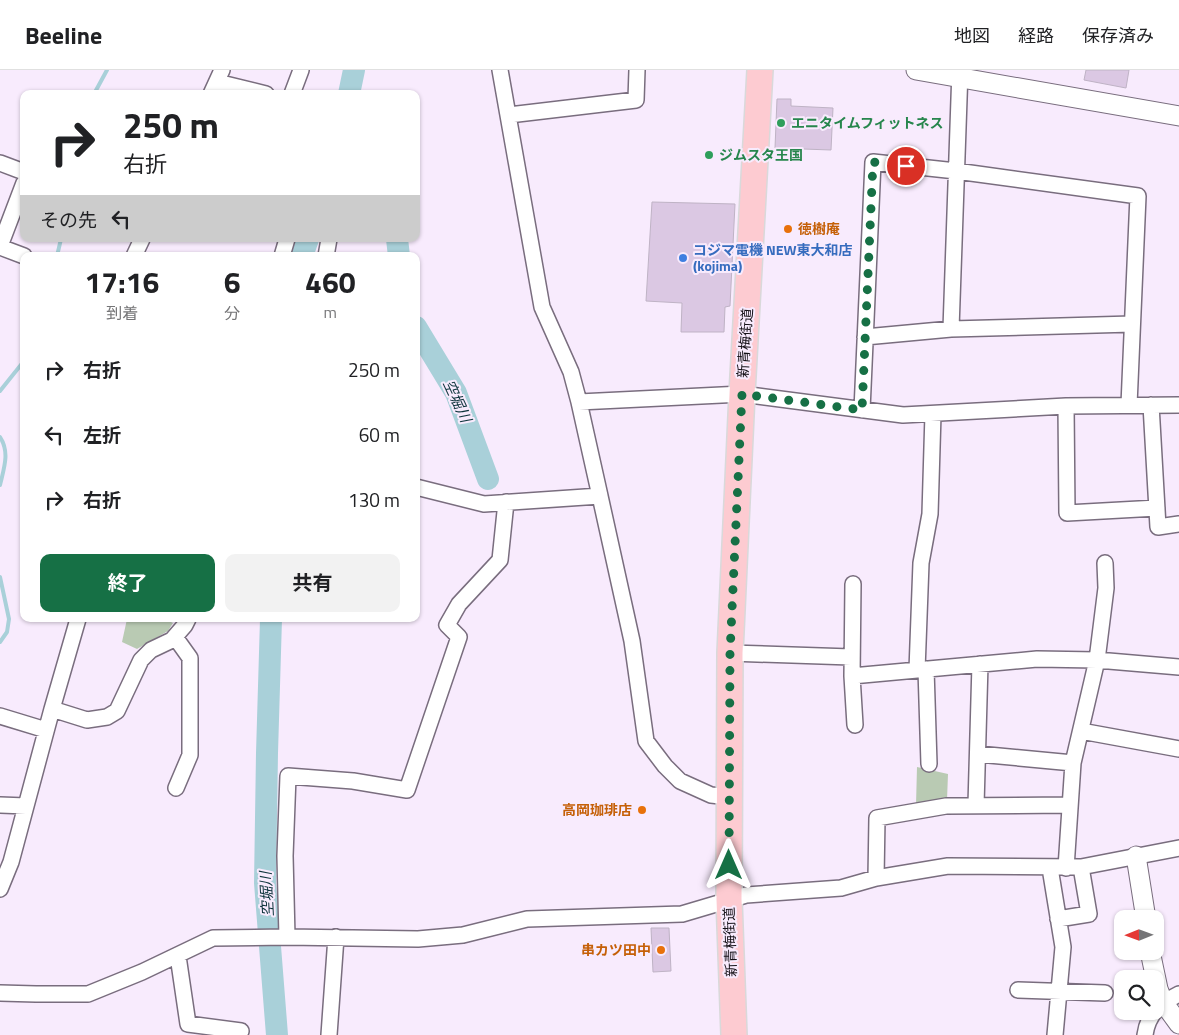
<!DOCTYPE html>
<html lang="ja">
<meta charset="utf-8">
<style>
:root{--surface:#fff;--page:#f2f2f2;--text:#202124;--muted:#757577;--line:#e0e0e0;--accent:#167045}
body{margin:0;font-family:"Titillium Web","Noto Sans JP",sans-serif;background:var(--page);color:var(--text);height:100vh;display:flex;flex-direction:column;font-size:19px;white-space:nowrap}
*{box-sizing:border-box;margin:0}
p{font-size:16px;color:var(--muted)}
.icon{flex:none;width:28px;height:28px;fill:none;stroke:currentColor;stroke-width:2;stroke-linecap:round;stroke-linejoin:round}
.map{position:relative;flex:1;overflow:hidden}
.panel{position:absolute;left:20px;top:182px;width:400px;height:370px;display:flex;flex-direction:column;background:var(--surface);border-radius:10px;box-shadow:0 1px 4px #0004}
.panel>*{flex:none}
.banner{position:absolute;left:20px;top:20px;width:400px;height:152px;border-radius:10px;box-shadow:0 1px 4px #0004;background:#fff;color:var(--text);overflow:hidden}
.needle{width:32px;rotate:269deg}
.fabs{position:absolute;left:1114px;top:840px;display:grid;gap:10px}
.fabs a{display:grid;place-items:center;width:50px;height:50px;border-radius:10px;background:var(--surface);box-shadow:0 1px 4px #0004;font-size:25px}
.pin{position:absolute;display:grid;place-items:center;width:42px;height:42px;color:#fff;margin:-21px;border:2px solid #fff;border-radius:50%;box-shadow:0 1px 5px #0007}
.me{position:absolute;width:55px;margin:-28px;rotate:0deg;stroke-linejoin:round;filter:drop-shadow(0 0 4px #0008)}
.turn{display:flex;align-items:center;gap:18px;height:105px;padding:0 20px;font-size:22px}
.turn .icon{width:65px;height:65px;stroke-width:2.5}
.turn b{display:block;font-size:35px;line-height:42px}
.then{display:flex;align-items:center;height:48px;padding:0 20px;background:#0003;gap:10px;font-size:19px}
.eta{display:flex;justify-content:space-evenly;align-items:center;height:85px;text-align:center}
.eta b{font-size:30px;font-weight:700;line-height:35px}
.cta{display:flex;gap:10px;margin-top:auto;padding:10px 20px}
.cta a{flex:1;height:58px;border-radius:10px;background:var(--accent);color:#fff;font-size:20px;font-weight:700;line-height:58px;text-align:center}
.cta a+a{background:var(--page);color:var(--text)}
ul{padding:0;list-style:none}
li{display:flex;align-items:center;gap:15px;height:65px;padding:0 20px}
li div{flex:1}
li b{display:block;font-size:19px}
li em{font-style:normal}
header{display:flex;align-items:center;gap:30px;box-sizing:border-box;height:70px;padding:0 25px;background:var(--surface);border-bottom:1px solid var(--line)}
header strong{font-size:24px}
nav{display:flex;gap:28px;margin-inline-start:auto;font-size:18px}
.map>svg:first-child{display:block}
.green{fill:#b9cab3}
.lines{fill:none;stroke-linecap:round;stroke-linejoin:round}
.stream{stroke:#a9d0d9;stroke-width:4}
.river{stroke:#a9d0d9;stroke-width:22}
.building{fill:#dbc8e3;stroke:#bfb3c5}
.minor-casing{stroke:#796d7e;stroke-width:18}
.tertiary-casing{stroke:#796d7e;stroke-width:21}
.primary-casing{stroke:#d9d9da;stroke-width:28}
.minor{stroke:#fff;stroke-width:15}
.tertiary{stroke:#fff;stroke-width:19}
.primary{stroke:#fdcbd1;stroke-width:25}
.route{stroke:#167045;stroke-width:9;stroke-dasharray:0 16.2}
.leisure-dot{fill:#2e9e5b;stroke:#f8ebfd;stroke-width:2}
.food-dot{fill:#e8710a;stroke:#f8ebfd;stroke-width:2}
.shop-dot{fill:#3f7fe0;stroke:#f8ebfd;stroke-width:2}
.labels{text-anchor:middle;stroke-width:4;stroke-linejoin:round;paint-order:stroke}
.leisure-label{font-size:14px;font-weight:bold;fill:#27864d;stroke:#f8ebfd;text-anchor:start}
.food-label{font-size:14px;font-weight:bold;fill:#c56008;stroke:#f8ebfd;text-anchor:end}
.shop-label{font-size:14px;font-weight:bold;fill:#366cbe;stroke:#f8ebfd;text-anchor:start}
.street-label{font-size:14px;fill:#141016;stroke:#f8ebfd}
.water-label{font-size:15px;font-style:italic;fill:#0d333b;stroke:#f8ebfd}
</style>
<header>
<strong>Beeline</strong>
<nav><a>地図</a><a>経路</a><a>保存済み</a></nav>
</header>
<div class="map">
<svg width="1179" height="965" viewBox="0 0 1179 965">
<rect width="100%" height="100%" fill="#f8ebfd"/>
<!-- green -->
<path class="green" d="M127,549h38l8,4 -5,8 -31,18 -15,-7z
M917,697l31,7 -1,26 -31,5z"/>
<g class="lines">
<!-- stream -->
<path class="stream" d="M94,24l13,-24
M57,186l4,-17
M0,321l24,-30
M0,367c10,15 4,31 0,48
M0,507l9,42 -2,13 -7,10"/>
<!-- river -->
<path class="river" d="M349,24l5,-24
M397,169l2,17
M302,186l6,-17
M416,257l40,66 32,86
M271,549l-4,134 -2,130 12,152"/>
</g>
<!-- building -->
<path class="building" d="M1086,0h43l-3,18 -42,-8z
M777,29h14v7l42,2 -2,42 -56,-2z
M652,132l83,2 -5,102 -5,1 -1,25h-43l1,-29 -36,-2z
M651,858h18l2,43 -18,1z"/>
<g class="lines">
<defs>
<path id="minor" d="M217,12l49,12
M211,24l11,-24
M292,24l9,-24
M509,45l127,-15 1,-30
M0,93l24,9
M0,176l24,-63
M0,177l24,9
M134,186l8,-17
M282,186l5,-17
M326,186l3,-17
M951,259l9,-259
M865,267l86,-8 181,-5
M579,332l163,-8 161,21 163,-9 113,-1
M1151,335l7,122 21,-3
M1066,336l1,107 90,-5
M862,340l11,-248 83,9 182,25 -9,209
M416,417l68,17 116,-8 -21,-94 -8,-30 -29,-65 -42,-237
M600,426l32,145 14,100 19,25 15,15 31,14 18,2
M853,514l-1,92 185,-17 60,1 82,7
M175,567l15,21v97l-14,33
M730,583l121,4
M926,599l3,95
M917,600l4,-107 9,-49 3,-100
M852,606l3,49
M52,639l26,-90
M0,646l46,14
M1081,661l98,18
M978,684l95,9
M0,735l26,1
M976,735l4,-141
M1050,798l13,79 -8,88
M1066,798l7,-105 24,-103 9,-72 -1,-25
M876,808l1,-60 69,-12 124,-1
M0,819l11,-27 41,-153 35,11 20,-3 10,-6 24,-51 10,-10 21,-10 13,-15 3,-6
M1058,849l31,-5 -8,-47
M287,867l-2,-81 3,-80 65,5 54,9 52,-153 -12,-12 12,-21 41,-44 6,-58
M178,886l10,68 53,7
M1018,920l87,3
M0,923l36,1h52l54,-22 71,-34 74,-1 131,2 45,-4 64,-16 155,-5 64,-19 95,-7 35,-10 72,-12 133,1 98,-19
M329,965l7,-98
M1145,965c3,-22 16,-32 34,-41"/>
<path id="tertiary" d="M916,0l263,46
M1136,786l10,63
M1150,881l8,38 5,13 16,22"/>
<path id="primary" d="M734,965l-5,-136 1,-246 12,-259 18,-324"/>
</defs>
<!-- minor casing -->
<use href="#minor" class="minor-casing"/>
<!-- tertiary casing -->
<use href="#tertiary" class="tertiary-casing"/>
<!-- primary casing -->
<use href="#primary" class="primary-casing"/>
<!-- minor -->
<use href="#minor" class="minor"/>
<!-- tertiary -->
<use href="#tertiary" class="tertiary"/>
<!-- primary -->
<use href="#primary" class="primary"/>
</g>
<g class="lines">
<!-- route -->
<path class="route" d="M729,795l1,-212 12,-259 120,16 11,-248 33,4"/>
</g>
<!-- markers -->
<g class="leisure-dot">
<circle cx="781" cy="53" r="5"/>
<circle cx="709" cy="85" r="5"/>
</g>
<g class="food-dot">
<circle cx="788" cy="159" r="5"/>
<circle cx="642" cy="740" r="5"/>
<circle cx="661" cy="880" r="5"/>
</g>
<circle class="shop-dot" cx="683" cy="188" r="5"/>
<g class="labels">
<!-- leisure labels -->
<g class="leisure-label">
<text x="791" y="58">エニタイムフィットネス</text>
<text x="719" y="90">ジムスタ王国</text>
</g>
<!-- food labels -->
<g class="food-label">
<text x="798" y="164" text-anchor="start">徳樹庵</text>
<text x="632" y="745">高岡珈琲店</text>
<text x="651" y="885">串カツ田中</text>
</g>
<!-- shop labels -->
<g class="shop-label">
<text x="693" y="185">コジマ電機 NEW東大和店<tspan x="693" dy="16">(kojima)</tspan></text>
</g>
<!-- street labels -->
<g class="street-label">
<text transform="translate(745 273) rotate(-86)" y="5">新青梅街道</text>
<text transform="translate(730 872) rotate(-92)" y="5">新青梅街道</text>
</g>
<!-- water labels -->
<g class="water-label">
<text transform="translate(457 331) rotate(65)" y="5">空堀川</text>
<text transform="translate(267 824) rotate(-93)" y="5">空堀川</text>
</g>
</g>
</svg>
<div class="fabs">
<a><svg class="needle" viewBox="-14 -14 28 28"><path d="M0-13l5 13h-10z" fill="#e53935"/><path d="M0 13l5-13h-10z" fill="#757577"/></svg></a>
<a><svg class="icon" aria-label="search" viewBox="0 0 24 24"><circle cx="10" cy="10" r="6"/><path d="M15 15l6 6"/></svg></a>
</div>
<div class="pin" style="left:906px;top:96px;background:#d93025"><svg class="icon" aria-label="arrive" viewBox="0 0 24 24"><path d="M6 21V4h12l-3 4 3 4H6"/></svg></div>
<svg class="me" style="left:729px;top:795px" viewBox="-20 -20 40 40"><path d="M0-17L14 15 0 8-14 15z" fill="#167045" stroke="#fff" stroke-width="4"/></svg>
<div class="banner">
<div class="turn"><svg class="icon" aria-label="right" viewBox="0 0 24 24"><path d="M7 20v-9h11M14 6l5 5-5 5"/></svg><div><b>250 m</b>右折</div></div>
<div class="then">その先<svg class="icon" aria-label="left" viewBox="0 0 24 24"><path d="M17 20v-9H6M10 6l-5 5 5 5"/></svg></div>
</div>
<section class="panel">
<div class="eta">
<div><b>17:16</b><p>到着</p></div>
<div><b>6</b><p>分</p></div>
<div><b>460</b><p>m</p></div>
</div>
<ul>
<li><svg class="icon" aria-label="right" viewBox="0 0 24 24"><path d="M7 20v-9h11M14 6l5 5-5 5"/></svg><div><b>右折</b></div><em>250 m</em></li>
<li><svg class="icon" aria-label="left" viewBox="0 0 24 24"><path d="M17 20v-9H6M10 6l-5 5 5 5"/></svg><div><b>左折</b></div><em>60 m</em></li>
<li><svg class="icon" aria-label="right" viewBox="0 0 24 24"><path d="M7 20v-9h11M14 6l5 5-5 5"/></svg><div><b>右折</b></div><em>130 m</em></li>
</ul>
<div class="cta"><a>終了</a><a>共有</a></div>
</section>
</div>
